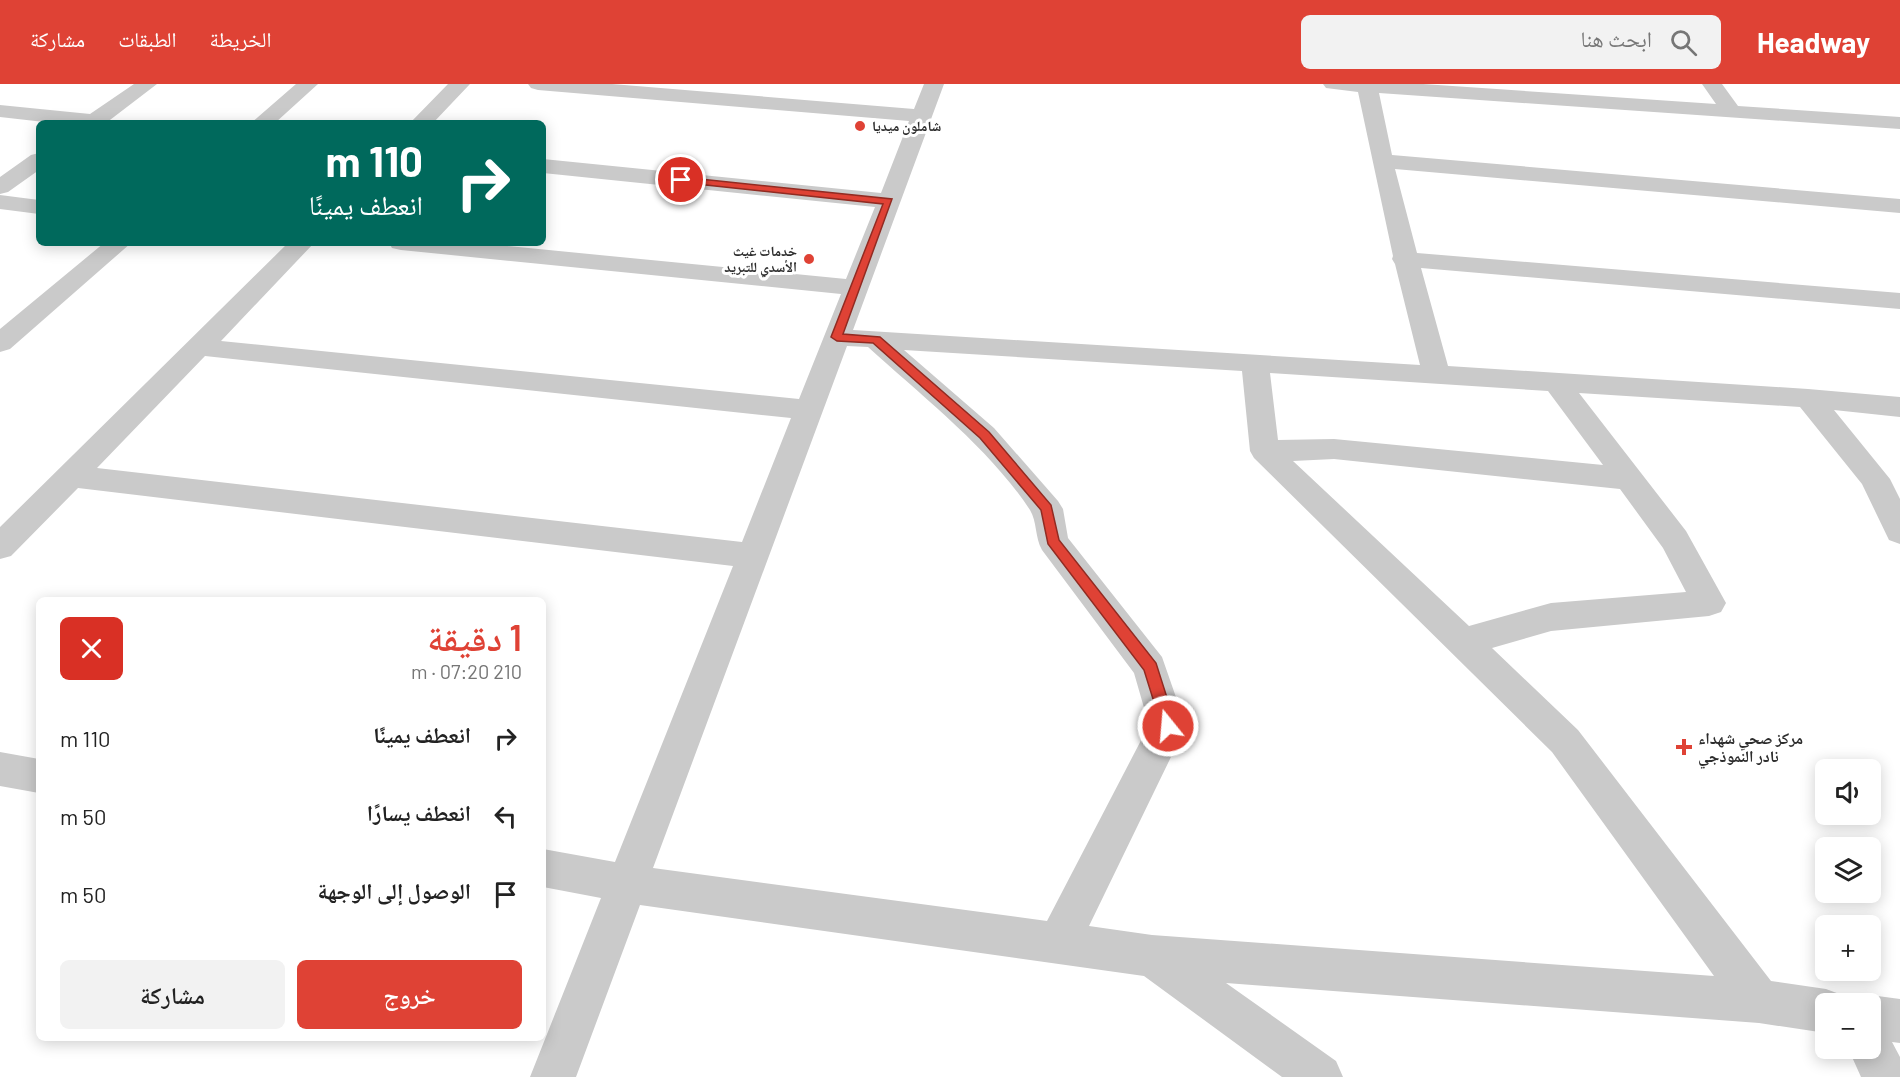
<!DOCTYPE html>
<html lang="ar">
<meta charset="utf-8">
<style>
:root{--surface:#fff;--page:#f2f2f2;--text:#222;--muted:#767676;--accent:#df4235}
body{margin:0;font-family:Barlow,"Noto Naskh Arabic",sans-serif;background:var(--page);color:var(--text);direction:rtl;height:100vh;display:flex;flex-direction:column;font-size:22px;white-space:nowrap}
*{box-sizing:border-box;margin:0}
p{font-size:20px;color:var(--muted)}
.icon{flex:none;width:33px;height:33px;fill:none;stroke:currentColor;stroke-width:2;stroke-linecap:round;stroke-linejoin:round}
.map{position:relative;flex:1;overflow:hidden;direction:ltr}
.side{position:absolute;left:36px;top:513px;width:510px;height:444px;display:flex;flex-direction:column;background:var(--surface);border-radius:9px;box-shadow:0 3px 15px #0003;direction:rtl}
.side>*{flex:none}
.top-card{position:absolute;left:36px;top:36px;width:510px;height:126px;border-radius:9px;box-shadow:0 3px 15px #0003;direction:rtl;background:#00695c;color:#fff;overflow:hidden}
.tools{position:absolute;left:1815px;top:675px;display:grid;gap:12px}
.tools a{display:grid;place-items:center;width:66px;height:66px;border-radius:9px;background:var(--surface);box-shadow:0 3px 15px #0003;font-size:30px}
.pin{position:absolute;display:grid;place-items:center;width:51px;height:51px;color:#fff;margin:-26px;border:3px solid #fff;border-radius:50%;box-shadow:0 2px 6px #0007}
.me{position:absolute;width:66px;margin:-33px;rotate:343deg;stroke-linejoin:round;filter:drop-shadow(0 0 4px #0008)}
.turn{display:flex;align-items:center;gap:21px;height:126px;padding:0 24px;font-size:27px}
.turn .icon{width:78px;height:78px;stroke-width:2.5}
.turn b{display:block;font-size:42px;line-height:51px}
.round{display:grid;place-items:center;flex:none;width:63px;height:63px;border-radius:9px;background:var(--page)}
.summary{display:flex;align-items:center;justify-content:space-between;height:102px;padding:0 24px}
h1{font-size:36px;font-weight:600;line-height:45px;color:var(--accent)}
.button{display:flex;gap:12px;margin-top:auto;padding:12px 24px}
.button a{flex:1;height:69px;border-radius:9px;background:var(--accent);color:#fff;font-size:24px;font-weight:600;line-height:69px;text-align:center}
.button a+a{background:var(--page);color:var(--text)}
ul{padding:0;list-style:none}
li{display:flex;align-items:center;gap:18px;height:78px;padding:0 24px}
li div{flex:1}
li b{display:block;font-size:22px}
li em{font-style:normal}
header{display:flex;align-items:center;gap:36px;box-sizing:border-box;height:84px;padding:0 30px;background:var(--accent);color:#fff}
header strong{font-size:28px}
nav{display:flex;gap:33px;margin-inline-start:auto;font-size:21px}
.search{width:420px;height:54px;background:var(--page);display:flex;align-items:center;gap:15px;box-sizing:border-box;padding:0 21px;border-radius:9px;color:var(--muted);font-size:22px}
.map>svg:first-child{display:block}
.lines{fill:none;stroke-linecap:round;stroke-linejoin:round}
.minor{fill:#cacaca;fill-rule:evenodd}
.route{fill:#df4235;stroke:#912b22;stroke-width:1.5}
.poi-dot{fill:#df4235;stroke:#fff;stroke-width:2}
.labels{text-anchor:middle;stroke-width:6;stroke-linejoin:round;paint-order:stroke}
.far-poi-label{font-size:14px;font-weight:bold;fill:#2d2d2d;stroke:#fff;text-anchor:start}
.poi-label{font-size:16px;font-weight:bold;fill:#2d2d2d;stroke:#fff;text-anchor:start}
</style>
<header>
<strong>Headway</strong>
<div class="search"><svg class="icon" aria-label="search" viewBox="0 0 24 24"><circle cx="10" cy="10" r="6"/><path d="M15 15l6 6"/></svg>ابحث هنا</div>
<nav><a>الخريطة</a><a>الطبقات</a><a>مشاركة</a></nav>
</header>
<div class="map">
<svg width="1900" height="993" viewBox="0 0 1900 993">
<rect width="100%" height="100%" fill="#fff"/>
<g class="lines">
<!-- minor -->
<path class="minor" d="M134,0h23l-51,39h-53l-53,-6v-12l90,9z
M296,0h22l-43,39h-24z
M448,0h22l-37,39h-23z
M528,0h84l302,25 10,-25h20l-91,246 567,35 -25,-101 -3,-5 1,-3 -35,-164 -32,-4 -3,-4h100l293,20 -14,-20h20l16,22 162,11v12l-521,-36 13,62 508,44v14l-505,-44 22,84 483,40v16l-479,-41 27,98 360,23 92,8v20l-66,-7 56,69 10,20v45l-11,-4 -27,-56 -62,-77 -221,-14 107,138 40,72 -5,9 -12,4 -158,15 -59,17 86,82 193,251 55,8 16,6 3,9h-19v29l-67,-10 -533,-40 110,78 7,16h-61l-138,-101 -504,-71 -64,172h-46l71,-179 -58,-11v-38l72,13 118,-296 -655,-78 -67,68 -11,3v-32l288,-284h26l-93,98 578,58 42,-105 -440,-44 -9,-2 -3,-5h87l370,36 29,-72 -332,-34v-14l338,34 28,-72 -371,-31 -7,-2zM847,262l21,1c55,50 122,102 162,163 7,11 5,28 12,40l92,123 15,52 -102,196 -394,-53zM904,266l338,21 8,80 4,7 298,294 162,224 -562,-41 -63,-9 97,-200 -24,-69 -94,-119 -5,-29 -5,-8 -64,-73zM205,272l586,62 -49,124 -645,-74zM1270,289l278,18 55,74 -269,-26 -56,1zM1334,375l286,30 43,59 23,44 -135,11 -82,23 -176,-165z
M39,69v17l-31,22 -8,2v-17l31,-22z
M0,111l39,5v14l-39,-5z
M104,159h27l-121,106 -10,3v-23z
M0,668l39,7v34l-39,-7z
M1870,911l30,4v44l-8,-1 8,15v20h-39l-13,-29h22v-44h-16z"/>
</g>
<!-- route -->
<path class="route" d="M681,93l211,22 -49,135 37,3 109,95 62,73 8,35 97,123 20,63 -2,5h-11l-19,-61 -96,-126 -7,-34 -61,-72 -107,-95 -36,-2 -6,-4 52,-133 -205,-22v-4z"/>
<!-- markers -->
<g class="poi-dot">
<circle cx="860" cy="42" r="6"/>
<circle cx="809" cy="175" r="6"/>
<path d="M1681 654h6v6h6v6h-6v6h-6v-6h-6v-6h6z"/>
</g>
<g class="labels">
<!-- far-poi labels -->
<g class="far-poi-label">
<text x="872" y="47">شاملون ميديا</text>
<text x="797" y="172" text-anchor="end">خدمات غيث<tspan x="797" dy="16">الأسدي للتبريد</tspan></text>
</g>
<!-- poi labels -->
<g class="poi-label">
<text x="1698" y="660">مركز صحي شهداء<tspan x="1698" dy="18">نادر النموذجي</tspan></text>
</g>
</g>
</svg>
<div class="tools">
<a><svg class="icon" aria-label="sound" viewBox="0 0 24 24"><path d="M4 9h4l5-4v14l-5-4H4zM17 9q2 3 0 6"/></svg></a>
<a><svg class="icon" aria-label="layers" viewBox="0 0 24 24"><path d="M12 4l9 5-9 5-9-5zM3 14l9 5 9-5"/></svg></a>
<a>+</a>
<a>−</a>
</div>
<div class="pin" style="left:681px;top:96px;background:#d93025"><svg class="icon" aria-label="arrive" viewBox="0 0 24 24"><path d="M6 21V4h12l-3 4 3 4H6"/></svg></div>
<svg class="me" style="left:1168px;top:642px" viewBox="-20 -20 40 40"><circle r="17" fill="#df4235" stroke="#fff" stroke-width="3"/><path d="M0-11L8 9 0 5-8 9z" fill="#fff"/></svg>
<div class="top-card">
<div class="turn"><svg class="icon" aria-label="right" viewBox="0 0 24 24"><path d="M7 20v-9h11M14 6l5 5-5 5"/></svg><div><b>110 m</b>انعطف يمينًا</div></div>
</div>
<section class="side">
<div class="summary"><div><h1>1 دقيقة</h1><p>210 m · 07:20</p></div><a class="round" style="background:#d93025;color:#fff"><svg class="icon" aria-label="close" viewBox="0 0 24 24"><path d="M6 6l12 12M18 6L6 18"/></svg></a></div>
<ul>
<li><svg class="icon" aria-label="right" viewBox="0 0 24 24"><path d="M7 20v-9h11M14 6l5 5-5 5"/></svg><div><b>انعطف يمينًا</b></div><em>110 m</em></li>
<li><svg class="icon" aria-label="left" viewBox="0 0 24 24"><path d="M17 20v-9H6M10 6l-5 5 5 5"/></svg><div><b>انعطف يسارًا</b></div><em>50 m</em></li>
<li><svg class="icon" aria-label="arrive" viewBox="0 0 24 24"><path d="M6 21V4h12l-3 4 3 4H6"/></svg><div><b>الوصول إلى الوجهة</b></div><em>50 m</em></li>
</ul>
<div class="button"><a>خروج</a><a>مشاركة</a></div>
</section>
</div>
